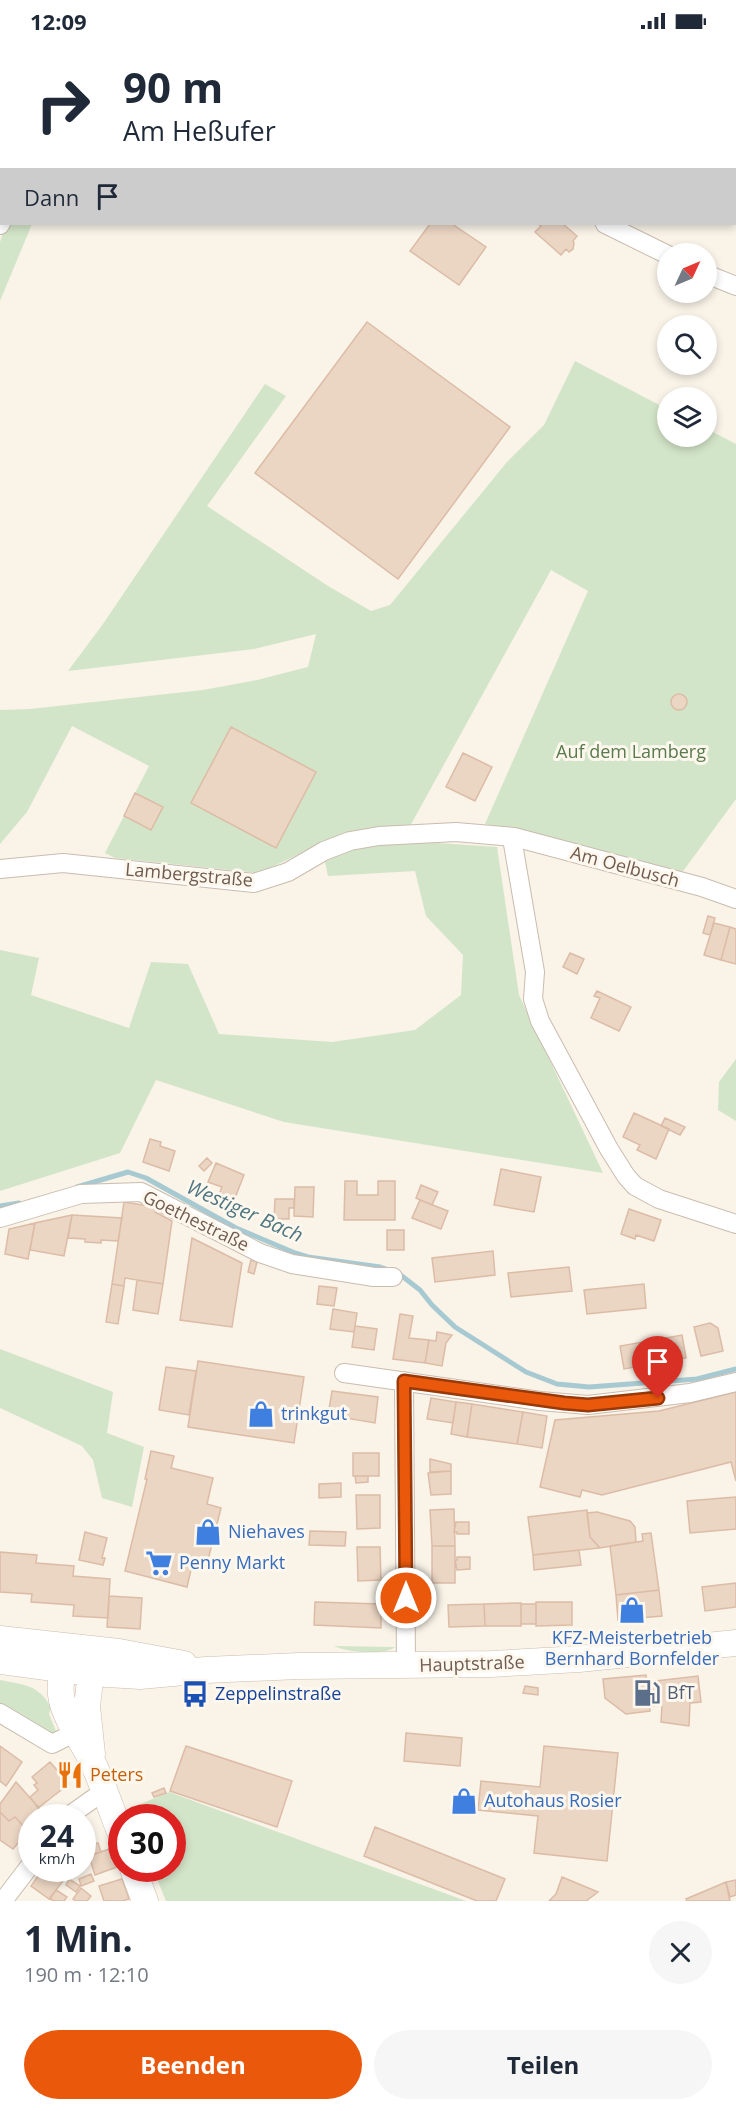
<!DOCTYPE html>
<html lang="de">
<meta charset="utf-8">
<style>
:root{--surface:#fff;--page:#f6f6f7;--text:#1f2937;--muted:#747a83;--accent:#ea580c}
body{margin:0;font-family:"Open Sans",sans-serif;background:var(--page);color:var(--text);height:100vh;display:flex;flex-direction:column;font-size:22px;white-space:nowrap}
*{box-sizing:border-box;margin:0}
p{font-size:20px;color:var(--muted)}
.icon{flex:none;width:33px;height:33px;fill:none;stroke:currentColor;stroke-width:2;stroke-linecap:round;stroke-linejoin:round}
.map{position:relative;height:1859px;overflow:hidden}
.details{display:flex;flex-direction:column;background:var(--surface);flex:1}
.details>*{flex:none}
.top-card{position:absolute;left:0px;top:0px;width:736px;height:183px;box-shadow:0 3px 9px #0003;background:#fff;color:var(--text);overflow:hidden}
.needle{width:39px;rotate:46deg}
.fabs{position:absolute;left:657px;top:201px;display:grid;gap:12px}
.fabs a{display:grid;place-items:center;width:60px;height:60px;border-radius:50%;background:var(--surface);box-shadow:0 3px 9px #0003;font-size:30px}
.speed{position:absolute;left:18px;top:1762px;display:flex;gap:12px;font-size:30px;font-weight:700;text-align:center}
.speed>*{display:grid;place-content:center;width:78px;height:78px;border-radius:50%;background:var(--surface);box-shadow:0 3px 9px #0003;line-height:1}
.speed small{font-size:15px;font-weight:400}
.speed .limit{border:9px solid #d22;background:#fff;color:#111}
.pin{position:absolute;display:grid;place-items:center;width:51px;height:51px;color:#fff;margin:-62px -26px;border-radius:50% 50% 50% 0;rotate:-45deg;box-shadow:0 0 6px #0007}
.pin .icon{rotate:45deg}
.me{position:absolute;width:66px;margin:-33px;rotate:0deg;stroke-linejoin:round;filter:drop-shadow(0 0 4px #0008)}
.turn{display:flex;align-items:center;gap:21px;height:126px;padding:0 24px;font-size:27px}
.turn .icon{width:78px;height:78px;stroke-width:2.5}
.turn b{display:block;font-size:42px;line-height:51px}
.then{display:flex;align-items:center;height:57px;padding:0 24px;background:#0003;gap:12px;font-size:22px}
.round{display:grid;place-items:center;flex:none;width:63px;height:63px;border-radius:32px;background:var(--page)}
.overview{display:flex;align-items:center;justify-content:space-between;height:102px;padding:0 24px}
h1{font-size:36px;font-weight:700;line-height:45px}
.primary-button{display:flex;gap:12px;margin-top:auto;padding:12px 24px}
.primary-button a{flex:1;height:69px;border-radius:36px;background:var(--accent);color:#fff;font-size:24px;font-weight:700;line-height:69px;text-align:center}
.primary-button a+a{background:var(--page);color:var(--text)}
.status{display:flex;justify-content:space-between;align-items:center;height:42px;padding:0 30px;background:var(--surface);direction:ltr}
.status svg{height:16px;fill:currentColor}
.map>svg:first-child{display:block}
.green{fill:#d3e5c8}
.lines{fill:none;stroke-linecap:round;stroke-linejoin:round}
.stream{stroke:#a7c9d1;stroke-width:5}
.building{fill:#ebd5c3;stroke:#dcbca6;stroke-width:1.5}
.street-casing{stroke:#cabcaf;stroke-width:20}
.secondary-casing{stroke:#ccbcad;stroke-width:27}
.street{stroke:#fff;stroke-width:18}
.secondary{stroke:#fff;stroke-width:26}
.route-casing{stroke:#983908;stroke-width:15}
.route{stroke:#ea580c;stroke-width:10}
.labels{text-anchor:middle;stroke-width:6;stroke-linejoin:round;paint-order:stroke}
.park-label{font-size:18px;fill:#587a4c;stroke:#fdf7ee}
.street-label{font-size:18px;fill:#705c4f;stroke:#fdf7ee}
.shop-label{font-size:18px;fill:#366cbe;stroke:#fdf7ee;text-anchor:start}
.service-label{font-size:18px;fill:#4e5e75;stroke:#fdf7ee;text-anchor:start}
.transit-label{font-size:18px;fill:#164399;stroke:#fdf7ee;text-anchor:start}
.food-label{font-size:18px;fill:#c56008;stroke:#fdf7ee;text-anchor:start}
.water-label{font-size:20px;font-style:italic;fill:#4c7680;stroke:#fdf7ee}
</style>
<div class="status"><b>12:09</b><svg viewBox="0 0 49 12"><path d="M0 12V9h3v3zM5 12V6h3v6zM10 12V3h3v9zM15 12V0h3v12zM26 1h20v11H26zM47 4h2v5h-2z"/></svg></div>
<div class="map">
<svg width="736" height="1859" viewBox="0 0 736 1859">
<rect width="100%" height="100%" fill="#f9f3e8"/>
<!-- green -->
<path class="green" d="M6,182h26l-32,77v-59z
M575,319l92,48 1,27h38l1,-7 29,15v355l-55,75 -196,-50 103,-233 -37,-21 -142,258 -65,5 -85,40 -144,-15 -10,-5 19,-37 27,14 -16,-37 14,-27 -77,-40 -45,86 -27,32v-134l30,-1 173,-19 54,-10 51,-13 8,-33 -62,15 -186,22 35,-47 162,-240 21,12 -79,110 121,80 43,25 19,-6 117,-143 37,-37z
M408,799l89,6 22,148 84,178 -319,-51 -128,-42 -36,73 -120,38v-241l39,8 -8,37 98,33 22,-66 37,2 31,70 113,8 83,-12 46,-35 2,-40 -37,-39 -11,-45 -87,5 -3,-14 20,-11z
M736,1017v62l-18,-11 1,-28z
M0,1307l113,43 -6,41 37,14 -12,60 -30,-9 -9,-38 -11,-14 -82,-38z
M334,1604l61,1c-10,9 -49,5 -61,-1z
M0,1638c24,5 39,4 51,28l-2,6 9,22 -8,2 -50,-31z
M169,1750l297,109h-300l-13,-32h19v-51h-39l-4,-9z"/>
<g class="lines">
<!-- stream -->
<path class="stream" d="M77,1145l51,-15 18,6 90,50 59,25 13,4 72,10 18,6 22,17 12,15 23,22 71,45 31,12 32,3 108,-8 39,-10
M0,1164l19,-3"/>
</g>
<!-- building -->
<path class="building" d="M72,0h198l-198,2z
M372,0h168l1,2h-158z
M430,182h22l34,23 -27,38 -49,-34z
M538,182h25l14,12 -4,5 1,2 -1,6 -4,3 -3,-3 -5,6 -26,-23 6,-6z
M367,280l143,105 -112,152 -143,-106z
M671 660a8 8 0 1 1 16 0a8 8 0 1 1-16 0Z
M231,685l85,45 -40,76 -85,-45z
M463,711l29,14 -17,34 -29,-14z
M135,751l28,14 -12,23 -27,-14z
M708,874l7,2 -5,17 -7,-2z
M714,881l16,4 -9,33 -17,-5z
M730,885l6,2v35l-15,-4z
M570,911l14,6 -7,15 -14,-7z
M597,949l34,16 -12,24 -28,-13 9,-20 -6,-2z
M634,1071l35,16 -13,30 -19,-9 3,-5 -17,-8z
M665,1076l20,9 -5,8 -19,-9z
M150,1097l11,3 -1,4 15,5 -6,20 -26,-9z
M207,1116l5,5 -8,8 -5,-5z
M216,1121l28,12 -11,28 -15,-6 4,-10 -14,-5z
M501,1127l40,8 -7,35 -40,-7z
M345,1139h12v14h21v-14h17v39h-51z
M421,1143l17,7 -6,13 -16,-7z
M295,1145h19l-1,30 -19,-1z
M275,1157h19v9h-5v11h-15z
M420,1158l28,11 -7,18 -29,-11z
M124,1160l31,5v5l17,9 -9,63 -38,-6 -1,8 -12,-2z
M629,1167l32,11 -7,21 -18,-6 -1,4 -14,-5z
M72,1173l50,3 -4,23 -17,-1v3l-16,-1v-3l-17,-1z
M72,1173l-8,41 -34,-6 5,-27z
M35,1181l-7,36 -23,-5 4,-25z
M387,1188h17v20h-17z
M192,1196l50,25 -10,64 -52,-7z
M493,1209l2,24 -60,7 -3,-24z
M251,1218l6,2 -3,12 -6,-2z
M569,1225l3,24 -61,6 -3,-24z
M137,1238l26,4 -5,30 -25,-4z
M112,1242l12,2 -6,38 -12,-2z
M644,1242l2,24 -59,6 -3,-24z
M319,1244l18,2 -3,18 -17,-2z
M333,1267l24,4 -3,19 -24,-3z
M400,1272l13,2 -4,22 20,2 -4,23 -32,-4z
M710,1281l8,5 5,23 -22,5 -7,-29z
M355,1284l22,3 -3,21 -22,-3z
M437,1290l15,3 -6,8 -4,23 -17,-3 4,-23 7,1z
M682,1293l4,23 -62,11 -4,-23z
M198,1319l106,16 -10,66 -106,-16z
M166,1325l30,4 -7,44 -30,-5z
M332,1349l46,6 -3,26 -47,-8z
M736,1350v89l-5,-19 -129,33 -20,-5 -2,7 -40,-10 15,-67 104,-9z
M431,1356l25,4 -3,21 -26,-4z
M456,1360l16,2 -5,33 -16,-3z
M472,1362l51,8 -6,32 -50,-7z
M523,1370l24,4 -5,32 -25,-4z
M151,1409l23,5 -3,12 42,10 -6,26 14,4 -13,52 -14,-3 -7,30 -62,-16 22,-92h-2z
M353,1411h26v23h-26z
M430,1417l21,5v7l-21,1z
M451,1429v23l-20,1 -3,-22z
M355,1434h13v6l-12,1z
M341,1441v14l-22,1v-14z
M356,1453h24v33l-23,1z
M736,1455v32l-46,4 -3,-32z
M454,1467l1,37h-23l-2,-36z
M587,1468l3,27 10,11 -67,7 -5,-38z
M597,1470l33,9 5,6 1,15 -36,6 -10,-11 -3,-24z
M456,1480h13v12h-12v-2h-3z
M310,1489l36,1 -1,14 -36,-1z
M85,1490l22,6 -5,20h3l-2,7 -24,-5z
M651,1491l8,57 -43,5 -6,-49 33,-5 -1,-7z
M432,1504h23v37h-23z
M357,1505h23l1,33 -23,1z
M579,1508l2,15 -47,5 -1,-15z
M0,1510l37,3 -1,8 38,3 -1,10 37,3 -2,39 -35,-2 1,-11 -43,-3 1,-8 -32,-2z
M457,1515h13v12l-13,1 -2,-10h2z
M736,1541v24l-31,4 -3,-24z
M659,1548l3,26 -44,4 -2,-25z
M109,1554l33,2 -2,31 -33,-2z
M315,1560l66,2v24l-67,-3z
M536,1560h36v23l-36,1z
M521,1561v23h-36l-1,-22z
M484,1562l1,22 -36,1 -1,-22z
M521,1562h15v20h-15z
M646,1633l4,36 -24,3 -21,-16 -2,-19z
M698,1634l3,26 -11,1 -1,23 -28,-4 1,-17 -13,1 -2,-24z
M525,1644l13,2v7l-15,-2z
M406,1691l56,5 -2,28 -56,-5z
M0,1704l22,16 -16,24 -6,-5z
M186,1704l106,35 -15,46 -107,-36z
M544,1704l74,7 -11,108 -73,-8 4,-37 -60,-6 3,-29 59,6z
M50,1720l19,22 -31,24 -8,-11 8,-7 -4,-5 3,-2 -5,-6z
M16,1740l32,36h-16v17l-17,-18 -6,4 -9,-9v-8z
M164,1746l2,5 -12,4 -2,-4z
M0,1770l9,9 6,-4 13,14 -15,18 -13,-9z
M375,1785l130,52 -9,22h-19l-113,-45z
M98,1801l3,9 -12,4v2l-4,2 -3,-12z
M112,1806l5,19 -22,8 -6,-19z
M43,1827l20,12 -14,18 -18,-13z
M58,1827h18l-6,9z
M91,1832l3,7 -13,5 -2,-7z
M562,1835l36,15 -12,9h-37l7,-7z
M69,1837l11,7 -4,6 -10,-7z
M122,1837l7,20 -7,2h-18l-5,-15z
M736,1838v15l-6,2 -4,-15z
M726,1840l4,19h-43l-1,-2z
M81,1846l10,8 -4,5h-11l-3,-2z
M56,1848l11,7 -3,4h-10l-4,-2z"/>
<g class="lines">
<defs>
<path id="street" d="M0,74h2
M605,182l63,31
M0,183l2,-4
M706,232l30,12
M514,795l-1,7 22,128 -2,27 7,22 69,128 17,27 9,10 24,13 77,25
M0,827l63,-6 191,20 34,-11 36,-21 26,-10 29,-5 77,-4 58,5 188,50 34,12
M0,1176l81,-24 60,-2 119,61 32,11 82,13h19
M344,1331l196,28 48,4 102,-12 46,-11
M404,1339l2,285
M0,1671l52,31 22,-11
M66,1776l38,-27
M3,1859l29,-38"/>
<path id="secondary" d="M0,1597l119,13 65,12
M72,1613c-29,41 4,72 21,108 11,24 19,49 29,74
M87,1615l4,16 -4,33 5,48
M0,1619l91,12 49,3 66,-6 93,-4 192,-2 88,-5 157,-16
M133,1827l12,32"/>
</defs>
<!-- street casing -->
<use href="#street" class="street-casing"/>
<!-- secondary casing -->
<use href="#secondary" class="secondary-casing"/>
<!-- street -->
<use href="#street" class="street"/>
<!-- secondary -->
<use href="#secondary" class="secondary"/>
</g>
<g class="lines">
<defs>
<path id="route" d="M406,1556l-2,-217 160,22 24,2 70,-7"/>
</defs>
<!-- route casing -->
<use href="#route" class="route-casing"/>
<!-- route -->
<use href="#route" class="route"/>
</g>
<!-- icons -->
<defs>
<symbol id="shop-bare" viewBox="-9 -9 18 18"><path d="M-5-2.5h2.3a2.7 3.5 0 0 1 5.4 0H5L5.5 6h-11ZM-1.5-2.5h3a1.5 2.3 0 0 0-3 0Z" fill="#3f7fe0" stroke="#fdf7ee" stroke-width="2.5" paint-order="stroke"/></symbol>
<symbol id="supermarket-bare" viewBox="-9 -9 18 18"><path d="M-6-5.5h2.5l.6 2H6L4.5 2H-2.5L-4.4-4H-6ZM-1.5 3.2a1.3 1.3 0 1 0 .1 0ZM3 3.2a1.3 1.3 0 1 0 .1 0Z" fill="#3f7fe0" stroke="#fdf7ee" stroke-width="2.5" paint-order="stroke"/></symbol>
<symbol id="fuel-bare" viewBox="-9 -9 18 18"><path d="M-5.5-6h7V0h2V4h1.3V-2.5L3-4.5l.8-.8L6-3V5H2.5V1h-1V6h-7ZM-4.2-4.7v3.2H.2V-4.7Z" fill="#5c6f8a" stroke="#fdf7ee" stroke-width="2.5" paint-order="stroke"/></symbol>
<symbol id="bus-bare" viewBox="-9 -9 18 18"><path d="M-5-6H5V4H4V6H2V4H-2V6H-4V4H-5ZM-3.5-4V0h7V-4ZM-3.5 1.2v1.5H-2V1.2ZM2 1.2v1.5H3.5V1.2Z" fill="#1a4fb4" stroke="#fdf7ee" stroke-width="2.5" paint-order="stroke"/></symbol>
<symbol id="restaurant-bare" viewBox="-9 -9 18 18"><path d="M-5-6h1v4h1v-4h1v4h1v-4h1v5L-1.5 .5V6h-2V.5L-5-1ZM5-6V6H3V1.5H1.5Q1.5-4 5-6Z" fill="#e8710a" stroke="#fdf7ee" stroke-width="2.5" paint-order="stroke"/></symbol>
</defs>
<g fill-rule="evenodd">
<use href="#shop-bare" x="242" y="1353" width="38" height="38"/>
<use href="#shop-bare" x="189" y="1471" width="38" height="38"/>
<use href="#supermarket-bare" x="140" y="1502" width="38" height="38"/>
<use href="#shop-bare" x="613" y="1549" width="38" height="38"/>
<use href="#fuel-bare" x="628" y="1632" width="38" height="38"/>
<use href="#bus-bare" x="176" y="1633" width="38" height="38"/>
<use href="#restaurant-bare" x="51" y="1714" width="38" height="38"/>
<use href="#shop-bare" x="445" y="1740" width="38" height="38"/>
</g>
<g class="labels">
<!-- park labels -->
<g class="park-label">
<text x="631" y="716">Auf dem Lamberg</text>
</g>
<!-- street labels -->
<g class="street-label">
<text transform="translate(625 825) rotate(15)" y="6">Am Oelbusch</text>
<text transform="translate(189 833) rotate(5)" y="6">Lambergstraße</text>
<text transform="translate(196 1179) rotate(26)" y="6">Goethestraße</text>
<text transform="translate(472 1622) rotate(-2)" y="6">Hauptstraße</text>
</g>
<!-- shop labels -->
<g class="shop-label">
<text x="281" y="1378">trinkgut</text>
<text x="228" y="1496">Niehaves</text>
<text x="179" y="1527">Penny Markt</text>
<text x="632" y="1602" text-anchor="middle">KFZ-Meisterbetrieb<tspan x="632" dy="21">Bernhard Bornfelder</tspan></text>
<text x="484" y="1765">Autohaus Rosier</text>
</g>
<!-- service labels -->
<g class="service-label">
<text x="667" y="1657">BfT</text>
</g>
<!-- transit labels -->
<g class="transit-label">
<text x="215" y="1658">Zeppelinstraße</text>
</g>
<!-- food labels -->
<g class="food-label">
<text x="90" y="1739">Peters</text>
</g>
<!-- water labels -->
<g class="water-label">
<text transform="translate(245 1169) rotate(24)" y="7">Westiger Bach</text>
</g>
</g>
</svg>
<div class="fabs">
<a><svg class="needle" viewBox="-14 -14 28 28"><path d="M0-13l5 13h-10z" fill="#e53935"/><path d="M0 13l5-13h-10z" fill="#747a83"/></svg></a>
<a><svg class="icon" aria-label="search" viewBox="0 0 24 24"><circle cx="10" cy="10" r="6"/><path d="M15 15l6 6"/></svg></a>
<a><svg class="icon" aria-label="layers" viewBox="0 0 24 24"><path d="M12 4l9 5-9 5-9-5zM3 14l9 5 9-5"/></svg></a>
</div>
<div class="speed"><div>24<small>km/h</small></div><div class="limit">30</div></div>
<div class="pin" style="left:658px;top:1356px;background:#d93025"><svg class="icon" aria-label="arrive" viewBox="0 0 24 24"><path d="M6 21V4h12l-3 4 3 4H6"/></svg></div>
<svg class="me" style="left:406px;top:1556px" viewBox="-20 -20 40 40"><circle r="17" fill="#ea580c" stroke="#fff" stroke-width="3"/><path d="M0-11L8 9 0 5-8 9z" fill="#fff"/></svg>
<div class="top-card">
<div class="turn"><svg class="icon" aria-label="right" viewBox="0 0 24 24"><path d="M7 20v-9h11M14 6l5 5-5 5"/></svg><div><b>90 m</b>Am Heßufer</div></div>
<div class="then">Dann<svg class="icon" aria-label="arrive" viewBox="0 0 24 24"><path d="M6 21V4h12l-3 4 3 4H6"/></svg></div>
</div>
</div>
<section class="details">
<div class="overview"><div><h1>1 Min.</h1><p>190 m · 12:10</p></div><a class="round"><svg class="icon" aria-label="close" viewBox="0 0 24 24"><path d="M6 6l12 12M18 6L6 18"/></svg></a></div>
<div class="primary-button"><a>Beenden</a><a>Teilen</a></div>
</section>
